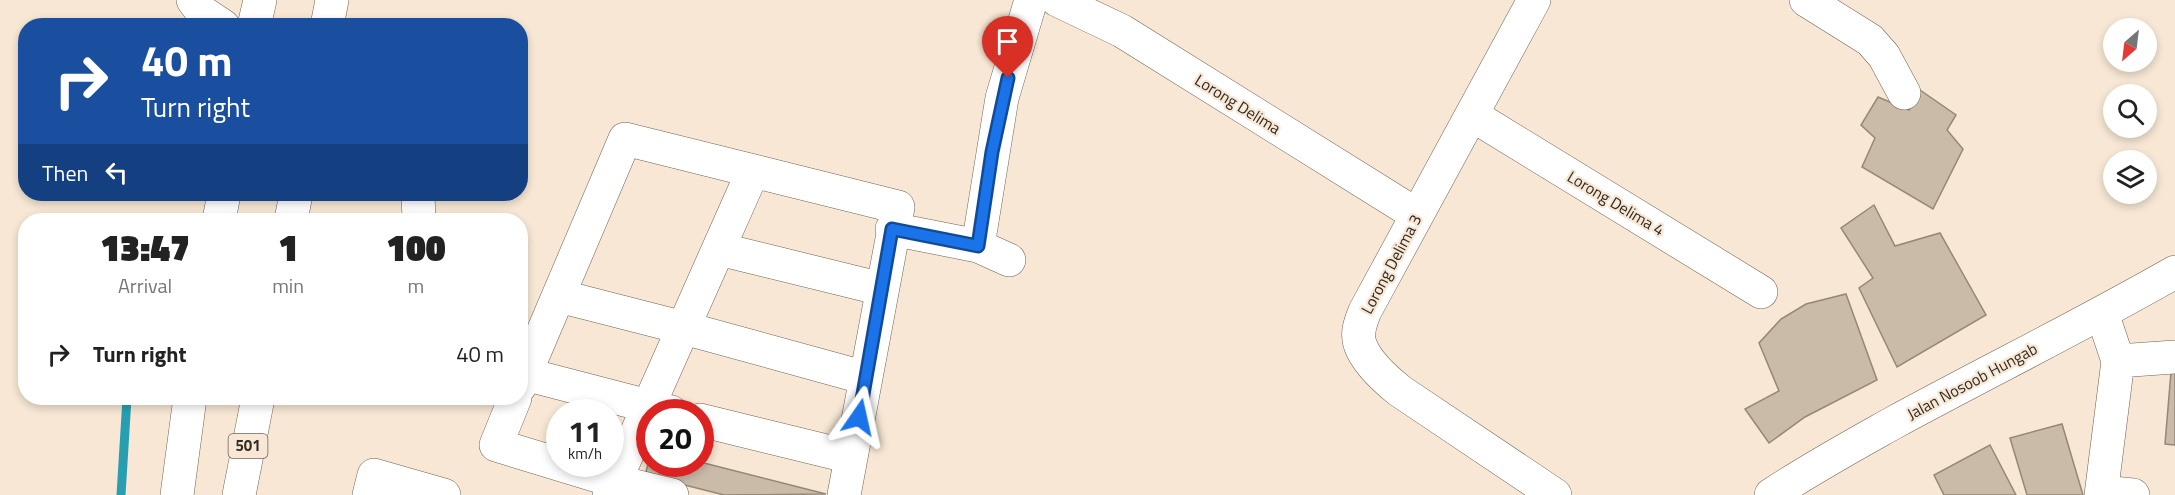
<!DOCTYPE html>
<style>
:root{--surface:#fff;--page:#f6f6f6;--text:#222;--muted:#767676}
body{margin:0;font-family:"Titillium Web",sans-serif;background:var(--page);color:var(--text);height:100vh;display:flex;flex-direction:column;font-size:22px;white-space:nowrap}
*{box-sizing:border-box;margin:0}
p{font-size:20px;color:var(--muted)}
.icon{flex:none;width:33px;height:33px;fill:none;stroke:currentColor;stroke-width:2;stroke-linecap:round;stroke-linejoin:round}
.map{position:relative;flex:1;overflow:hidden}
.drawer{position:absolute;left:18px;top:213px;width:510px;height:192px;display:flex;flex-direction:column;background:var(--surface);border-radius:24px;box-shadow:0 3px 9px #0003}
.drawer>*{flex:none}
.hud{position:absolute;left:18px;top:18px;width:510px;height:183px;border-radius:24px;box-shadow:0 3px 9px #0003;background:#1a4fa0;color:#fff;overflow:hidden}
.needle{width:39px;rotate:208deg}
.buttons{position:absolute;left:2103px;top:18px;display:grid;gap:12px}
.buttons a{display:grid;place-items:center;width:54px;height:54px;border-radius:50%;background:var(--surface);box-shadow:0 3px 9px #0003;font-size:30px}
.speed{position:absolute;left:546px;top:399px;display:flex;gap:12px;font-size:30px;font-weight:700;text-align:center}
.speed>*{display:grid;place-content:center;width:78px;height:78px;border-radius:50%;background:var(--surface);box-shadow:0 3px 9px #0003;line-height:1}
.speed small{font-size:15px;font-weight:400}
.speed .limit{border:9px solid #d22;background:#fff;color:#111}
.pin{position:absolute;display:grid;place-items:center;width:51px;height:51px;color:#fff;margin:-62px -26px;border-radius:50% 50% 50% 0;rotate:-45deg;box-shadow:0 0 6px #0007}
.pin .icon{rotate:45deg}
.me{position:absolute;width:66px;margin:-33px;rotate:11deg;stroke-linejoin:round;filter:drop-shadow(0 0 4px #0008)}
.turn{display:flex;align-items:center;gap:21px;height:126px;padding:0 24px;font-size:27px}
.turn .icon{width:78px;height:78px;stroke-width:2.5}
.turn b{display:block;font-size:42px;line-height:51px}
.then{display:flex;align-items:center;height:57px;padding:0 24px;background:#0003;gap:12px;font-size:22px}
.eta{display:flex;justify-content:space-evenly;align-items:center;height:102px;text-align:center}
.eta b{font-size:36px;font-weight:800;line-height:42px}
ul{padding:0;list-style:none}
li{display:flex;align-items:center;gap:18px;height:78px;padding:0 24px}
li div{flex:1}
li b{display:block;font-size:22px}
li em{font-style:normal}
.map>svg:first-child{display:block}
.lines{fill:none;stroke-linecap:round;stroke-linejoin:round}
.stream{stroke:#289fb1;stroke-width:9}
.building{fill:#cabaa8;stroke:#968776;stroke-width:1.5}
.minor-casing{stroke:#706252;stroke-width:34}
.major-casing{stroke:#706252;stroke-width:34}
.minor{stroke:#fff;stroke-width:33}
.major{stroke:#fff;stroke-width:33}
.route-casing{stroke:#114b97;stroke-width:15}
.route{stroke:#1a73e8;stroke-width:10}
.labels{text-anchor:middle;stroke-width:4.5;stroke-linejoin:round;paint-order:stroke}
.shield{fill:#f7e7d4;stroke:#6c6359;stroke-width:1.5}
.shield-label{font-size:15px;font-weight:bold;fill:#312b24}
.street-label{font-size:16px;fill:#312b24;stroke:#f7e7d4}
</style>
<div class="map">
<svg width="2175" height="495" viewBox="0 0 2175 495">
<rect width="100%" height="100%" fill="#f7e7d4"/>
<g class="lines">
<!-- stream -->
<path class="stream" d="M121,495l6,-97"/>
</g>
<!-- building -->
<path class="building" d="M1920,90l36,25 -9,15 16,19 -30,60 -71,-42 13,-29 -14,-13 17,-28 31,13z
M1874,205l21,41 45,-13 46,82 -89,52 -38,-79 14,-10 -32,-50z
M1846,294l31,86 -72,37 -36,26 -24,-34 34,-18 -20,-48 22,-24 25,-15z
M2171,372h4v73l-10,-1z
M2062,424l21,71h-56l-17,-57z
M1990,445l26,50h-72l-10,-20z
M650,457v7h50v-2l126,32 -102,1 -79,-20z"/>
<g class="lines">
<defs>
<path id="minor" d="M1057,0l65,31 295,184
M1534,0l-169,311c-4,10 -9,22 -5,33 6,18 25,35 40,47l155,104
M1806,0l64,40 14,16 20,37
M1472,115l289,177
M418,194l1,26
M892,229l86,17
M719,249l163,40
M1009,260l-31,-14 24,-148 29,-98
M559,296l125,32 182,50
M2118,361l57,-4
M525,374l146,38
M520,386l105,-247 273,68 -54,288
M515,398l-19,47 118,36 58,14
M700,420l151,37
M2102,492l31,3
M369,495l5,-20 70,20
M609,495l144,-324
M2101,495l17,-134 -16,-48"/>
<path id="major" d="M193,0l9,12 21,14
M254,26l6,-26
M327,26l5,-26
M219,220l5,-26
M291,220l5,-26
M177,495l13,-97
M239,495l19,-97
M1771,495c39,-26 81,-49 122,-72 94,-51 189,-98 282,-151"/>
</defs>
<!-- minor casing -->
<use href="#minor" class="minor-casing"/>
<!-- major casing -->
<use href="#major" class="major-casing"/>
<!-- minor -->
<use href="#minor" class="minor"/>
<!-- major -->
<use href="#major" class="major"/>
</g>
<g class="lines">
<defs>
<path id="route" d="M859,417l33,-188 86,17 14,-94 16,-74"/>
</defs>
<!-- route casing -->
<use href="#route" class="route-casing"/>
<!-- route -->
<use href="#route" class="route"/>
</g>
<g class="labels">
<!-- shield labels -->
<rect class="shield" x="228.5" y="434" width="39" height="24" rx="4.5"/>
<g class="shield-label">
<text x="248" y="451">501</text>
</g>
<!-- street labels -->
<g class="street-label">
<text transform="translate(1238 104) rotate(32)" y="6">Lorong Delima</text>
<text transform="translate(1616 203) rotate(31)" y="6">Lorong Delima 4</text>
<text transform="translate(1391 264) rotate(-62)" y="6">Lorong Delima 3</text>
<text transform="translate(1972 381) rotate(-28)" y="6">Jalan Nosoob Hungab</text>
</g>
</g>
</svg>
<div class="buttons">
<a><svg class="needle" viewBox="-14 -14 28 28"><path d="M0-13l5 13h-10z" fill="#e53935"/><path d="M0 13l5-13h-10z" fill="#767676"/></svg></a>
<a><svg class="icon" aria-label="search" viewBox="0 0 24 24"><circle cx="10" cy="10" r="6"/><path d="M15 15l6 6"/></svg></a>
<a><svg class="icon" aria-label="layers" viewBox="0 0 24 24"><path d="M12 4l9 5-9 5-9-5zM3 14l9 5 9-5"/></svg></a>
</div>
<div class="speed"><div>11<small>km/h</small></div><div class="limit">20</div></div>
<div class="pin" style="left:1008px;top:78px;background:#d93025"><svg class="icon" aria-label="arrive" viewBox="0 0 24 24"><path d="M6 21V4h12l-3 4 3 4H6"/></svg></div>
<svg class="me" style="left:859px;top:417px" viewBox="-20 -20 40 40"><path d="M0-17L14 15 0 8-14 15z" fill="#1a73e8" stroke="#fff" stroke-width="4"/></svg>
<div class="hud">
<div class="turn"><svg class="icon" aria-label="right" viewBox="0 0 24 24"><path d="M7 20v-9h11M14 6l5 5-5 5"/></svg><div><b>40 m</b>Turn right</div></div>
<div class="then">Then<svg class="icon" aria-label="left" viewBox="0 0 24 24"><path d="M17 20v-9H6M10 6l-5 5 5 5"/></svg></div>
</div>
<section class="drawer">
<div class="eta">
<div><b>13:47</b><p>Arrival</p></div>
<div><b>1</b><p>min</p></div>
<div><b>100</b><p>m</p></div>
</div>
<ul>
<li><svg class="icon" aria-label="right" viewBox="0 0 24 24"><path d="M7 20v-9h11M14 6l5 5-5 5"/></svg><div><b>Turn right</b></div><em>40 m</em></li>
</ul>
</section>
</div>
